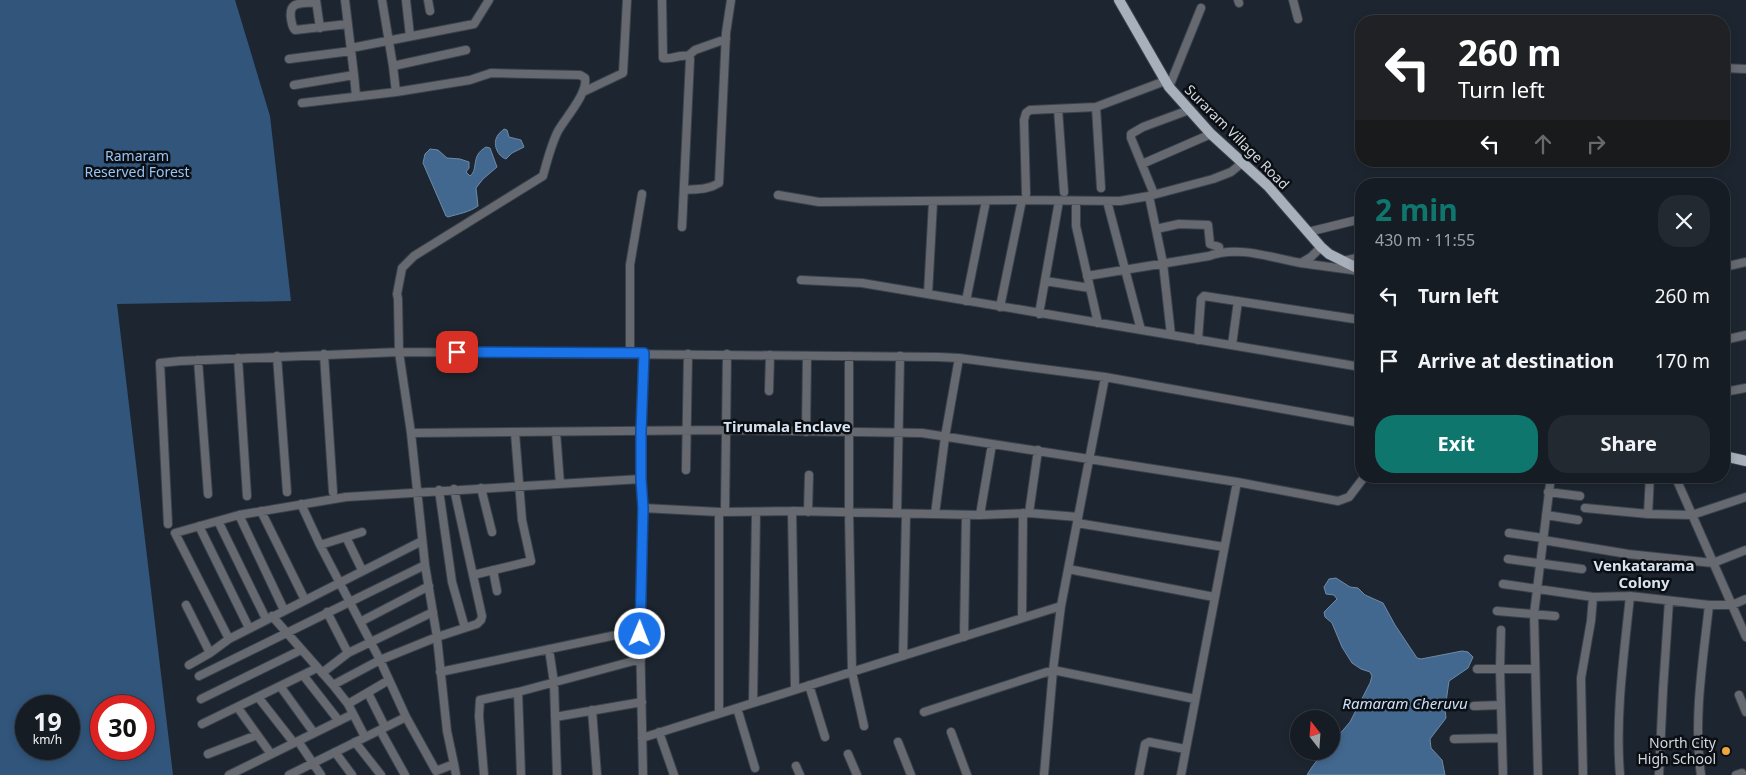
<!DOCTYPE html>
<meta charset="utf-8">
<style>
:root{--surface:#161c24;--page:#232931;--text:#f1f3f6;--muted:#9ea1a6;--line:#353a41;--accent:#0f766e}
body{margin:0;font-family:"Noto Sans",sans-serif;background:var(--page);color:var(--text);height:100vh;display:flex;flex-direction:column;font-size:19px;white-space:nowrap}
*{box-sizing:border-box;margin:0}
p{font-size:16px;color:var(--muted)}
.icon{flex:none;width:28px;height:28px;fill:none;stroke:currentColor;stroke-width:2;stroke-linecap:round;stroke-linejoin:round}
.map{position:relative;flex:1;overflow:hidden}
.panel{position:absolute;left:1355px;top:178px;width:375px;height:305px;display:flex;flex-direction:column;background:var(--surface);border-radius:20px;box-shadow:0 2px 8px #0003,0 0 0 1px var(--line)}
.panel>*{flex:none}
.hud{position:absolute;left:1355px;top:15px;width:375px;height:152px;border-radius:20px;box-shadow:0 2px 8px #0003,0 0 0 1px var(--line);background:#202124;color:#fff;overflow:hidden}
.needle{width:32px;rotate:343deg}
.buttons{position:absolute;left:1290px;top:710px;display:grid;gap:10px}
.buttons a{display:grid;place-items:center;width:50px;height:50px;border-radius:50%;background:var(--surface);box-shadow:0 2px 8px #0003,0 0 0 1px var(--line);font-size:25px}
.speed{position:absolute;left:15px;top:695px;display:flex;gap:10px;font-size:25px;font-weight:700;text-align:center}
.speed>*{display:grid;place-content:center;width:65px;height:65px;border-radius:50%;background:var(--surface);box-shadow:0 2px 8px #0003,0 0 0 1px var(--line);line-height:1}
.speed small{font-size:12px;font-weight:400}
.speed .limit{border:8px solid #d22;background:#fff;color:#111}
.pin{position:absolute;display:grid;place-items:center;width:42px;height:42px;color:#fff;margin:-21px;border-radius:10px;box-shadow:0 2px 8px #0006}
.me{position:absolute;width:55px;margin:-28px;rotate:1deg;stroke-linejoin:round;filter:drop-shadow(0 0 4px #0008)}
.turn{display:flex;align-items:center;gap:18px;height:105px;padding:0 20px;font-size:22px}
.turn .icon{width:65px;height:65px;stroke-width:2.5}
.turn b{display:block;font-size:35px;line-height:42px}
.lanes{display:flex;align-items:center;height:48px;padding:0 20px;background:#0003;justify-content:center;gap:25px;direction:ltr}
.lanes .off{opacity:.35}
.round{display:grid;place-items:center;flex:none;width:52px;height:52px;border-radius:20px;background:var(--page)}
.overview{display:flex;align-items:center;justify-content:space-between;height:85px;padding:0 20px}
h1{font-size:30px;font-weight:700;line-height:38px;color:var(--accent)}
.button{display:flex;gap:10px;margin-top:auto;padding:10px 20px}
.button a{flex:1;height:58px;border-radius:20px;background:var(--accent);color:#fff;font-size:20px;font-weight:700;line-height:58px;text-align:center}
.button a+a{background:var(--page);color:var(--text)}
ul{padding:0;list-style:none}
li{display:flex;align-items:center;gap:15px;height:65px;padding:0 20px}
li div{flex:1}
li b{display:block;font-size:19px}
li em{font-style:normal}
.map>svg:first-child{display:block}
.forest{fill:#31557b;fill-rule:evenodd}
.water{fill:#43688f;stroke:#6e8aa7}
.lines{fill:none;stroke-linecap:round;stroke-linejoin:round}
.minor-casing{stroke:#3a424c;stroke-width:10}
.major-casing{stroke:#3a424c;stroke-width:12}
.minor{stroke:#666a70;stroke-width:8}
.major{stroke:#a7b0bb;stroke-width:10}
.route-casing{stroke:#114b97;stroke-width:12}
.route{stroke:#1a73e8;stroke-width:9}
.poi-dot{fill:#f0a63f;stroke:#0b0f13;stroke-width:2}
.labels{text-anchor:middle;stroke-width:5;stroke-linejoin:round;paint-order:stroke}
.street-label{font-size:14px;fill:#d2d8df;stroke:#0b0f13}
.park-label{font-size:14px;fill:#97c3f4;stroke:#0b0f13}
.poi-label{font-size:14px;fill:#d2d8df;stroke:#0b0f13;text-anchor:end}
.neighbourhood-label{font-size:15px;font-weight:bold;fill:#d8e4f1;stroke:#0b0f13}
.water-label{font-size:15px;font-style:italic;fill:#cbe1fb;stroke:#0b0f13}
</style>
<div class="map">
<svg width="1746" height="775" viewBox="0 0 1746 775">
<rect width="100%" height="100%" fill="#1d2630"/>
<!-- forest -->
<path class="forest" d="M0,0h235l35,116 21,185 -174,3 56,471h-173zM26,706h43v43h-43zM101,706h43v43h-43z"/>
<!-- water -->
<path class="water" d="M504,129l3,1 2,7 12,3 3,7 -12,6 -6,6c-9,-3 -14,-16 -8,-24 1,-2 4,-4 6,-6z
M486,147l4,1 7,19 -14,12 -7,9 2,18c-8,6 -20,8 -30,11l-2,-1 -23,-53 2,-9 5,-5 8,1 9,8 13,1 9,3v6l-3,4 4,4c9,-7 0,-20 16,-29z
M1336,578l14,9 8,1 7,7 18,8 12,22 22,33 4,1 41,-8 6,1 5,5 -5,11 -19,13 -4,28 1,9 -16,21 1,9 11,12 3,15h-138l5,-8 12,-16h7v-7l19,-22 20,-39 2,-7 -2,-4 -9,-3 -9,-6 -10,-16 -10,-24 -7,-6 -1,-5 13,-13 -3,-4 -8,-1 -2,-7 5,-8z"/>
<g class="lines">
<defs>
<path id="minor" d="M316,0l4,28
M345,0l9,75 2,21
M382,0l11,66 73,-16
M406,0l4,36
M428,0l2,11
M662,0l1,58c9,2 16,-4 25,-2l2,3 -8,168
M1238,0l1,3
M1293,0l5,19
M316,2c-14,2 -28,-2 -25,17 1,5 1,8 4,11l53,-6
M351,48l123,-24 15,-24
M688,56l7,-6 31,-11
M289,59l62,-8
M393,66l3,26
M1724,68l22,1
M294,85l60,-10
M1169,87l32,-79
M583,92l40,-19 4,-73
M302,103l94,-11 74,-12 21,-7 89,2 5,3c3,15 -19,39 -27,53 -7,14 -11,30 -15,45l-129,80 -12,12 -5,26 1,5 1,53 12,81 14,132 12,72 10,94 7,33
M1096,107l5,81
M1058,109l6,83
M1142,164l69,-30
M684,190c12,-1 24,0 35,-7l7,-150 5,-33
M1026,194l-2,-74 2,-7 4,-3 66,-3 69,-26
M1154,194l-23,-56v-4l12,-7 46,-17
M778,195l41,7 203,-2 98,1 29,-5 64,-17 18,-7 11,-9
M1149,196l14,67 8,72
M1076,201v25l22,97
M1107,201l34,129
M1156,229l23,-5 29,1 2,19 9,3v5
M1308,232l53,-13
M1343,261l18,-4
M1301,263l10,-6 10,-10
M1724,267l22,-5
M1087,276l122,-20c29,-11 63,2 92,7 19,3 39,5 58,8
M801,280l61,3 499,84
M1045,281l45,7
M928,294l5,-92
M966,301l20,-100
M1000,307l22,-107
M1039,314l20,-113
M1724,330l2,10
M1198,340l3,-41 3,-3 157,24
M1724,340l22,-5
M1232,345l6,-44
M630,353v-88l12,-71
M324,354l9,138
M277,356l10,136
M849,356v157l3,159 12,54
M238,358l9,138
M198,360l10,134
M769,391l1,-36
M1724,392l22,-4
M556,432l4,52
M806,432l1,-76
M411,433l315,-3 196,3 315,49 101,19 11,-4 16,-21
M686,470l2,-116
M1675,476l71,161
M481,488l11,44
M439,490l13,92 13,46
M1548,492l32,4
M301,504l19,41 60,115 26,57 30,54 18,-7 2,11
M643,508l76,4 73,-1 188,4 49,-2 49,4
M1585,508l63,6 44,1 54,-18
M261,511l44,89
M792,511l3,178
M719,512v201
M725,512l2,-158
M808,512l1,-37
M897,513l3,-157
M1029,513l9,-63
M935,514l10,-77 14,-79
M1648,514l2,-38
M239,515l45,95
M980,515l12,-71
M1546,515l32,5
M218,521l48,98
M1077,523l147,24
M168,524l-8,-161 20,-2 219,-9 539,5 21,1 146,19 256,46
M199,526l50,102
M1509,533l34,5
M346,537l16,33
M1543,540l85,14 85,9 33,-13
M320,545l42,-13
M1508,559l74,10
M1068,569l146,28
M493,570l4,21
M473,575l58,-14 -9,-41 -7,-87
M1503,584l90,13
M186,605l24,48 19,-14 193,-98
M1497,611l58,5
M327,612l21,41
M272,616l61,69 47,-25 57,-23 40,-13 4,-4 1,-4 -28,-127
M1022,618l1,-105
M360,622l69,-36
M1501,630l-1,39 3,106
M964,637l2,-122
M229,639l-54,-106 64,-18 107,-18 295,-18
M549,649l5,34 3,92
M903,656l3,-142
M189,665l21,-12
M1477,669h57
M440,672l200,-42
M322,673l26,-20 85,-41
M303,675l36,46
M199,676l226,-111
M333,685l15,19 17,33
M809,685l16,52
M280,686l34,47
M518,692l3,83
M368,693l17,34
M1739,695l7,17
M258,697l36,46
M201,699l100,-49
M753,703l3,-191
M348,704l41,-24
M1474,706l27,-1
M238,708l33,46
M737,708l18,60
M592,710l5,65
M924,712l129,-42 142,29
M555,717l87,-15
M202,724l115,-56
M380,730l25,45
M659,732l15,43
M951,732l16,43
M642,738l419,-132
M1454,739l48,-1
M298,741l23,34
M355,742l26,33
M898,742l13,33
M335,752l17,23
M208,754l49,-19
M848,754l9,21
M796,766l4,9
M229,775l124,-61
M289,775l117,-58
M484,775l-5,-59 1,-16 38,-8 123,-33
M643,775l-3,-141 3,-126 -2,-29v-47l2,-79
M1044,775l9,-105 8,-64 44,-229
M1139,775l6,-31 4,-2 36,7
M1181,775l56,-293
M1538,775l-4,-161 17,-138
M1583,775l-2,-97 10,-57 2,-24 37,-1 79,9h23l14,-6
M1620,775c-5,-59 4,-120 10,-179
M1659,775l4,-85 6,-89
M1701,775c-8,-56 2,-114 8,-170
M1736,775l6,-2"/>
<path id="major" d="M1119,0l50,87 42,47 57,52 53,61 8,7 32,16
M1724,456l22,5"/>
</defs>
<!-- minor casing -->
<use href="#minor" class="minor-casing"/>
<!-- major casing -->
<use href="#major" class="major-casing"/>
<!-- minor -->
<use href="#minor" class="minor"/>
<!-- major -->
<use href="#major" class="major"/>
</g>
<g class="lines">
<defs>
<path id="route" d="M457,352l187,1 -3,79v47l2,29 -3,126"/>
</defs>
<!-- route casing -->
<use href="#route" class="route-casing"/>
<!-- route -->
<use href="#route" class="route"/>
</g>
<!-- markers -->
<circle class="poi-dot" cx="1726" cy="751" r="5"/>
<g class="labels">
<!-- street labels -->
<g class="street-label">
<text transform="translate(1237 137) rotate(45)" y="5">Suraram Village Road</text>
</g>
<!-- park labels -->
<g class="park-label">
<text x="137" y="161">Ramaram<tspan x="137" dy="16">Reserved Forest</tspan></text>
</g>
<!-- poi labels -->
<g class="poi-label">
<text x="1716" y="748">North City<tspan x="1716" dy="16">High School</tspan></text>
</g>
<!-- neighbourhood labels -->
<g class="neighbourhood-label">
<text x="787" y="432">Tirumala Enclave</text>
<text x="1644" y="571">Venkatarama<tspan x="1644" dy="17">Colony</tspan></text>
</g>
<!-- water labels -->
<g class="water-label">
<text x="1405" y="709">Ramaram Cheruvu</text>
</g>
</g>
</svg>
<div class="buttons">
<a><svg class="needle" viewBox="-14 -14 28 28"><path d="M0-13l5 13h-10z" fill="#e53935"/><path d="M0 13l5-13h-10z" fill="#9ea1a6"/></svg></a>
</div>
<div class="speed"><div>19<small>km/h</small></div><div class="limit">30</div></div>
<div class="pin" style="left:457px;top:352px;background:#d93025"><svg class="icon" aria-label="arrive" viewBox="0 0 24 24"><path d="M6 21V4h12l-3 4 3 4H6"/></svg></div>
<svg class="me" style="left:640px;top:634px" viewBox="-20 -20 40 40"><circle r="17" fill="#1a73e8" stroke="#fff" stroke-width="3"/><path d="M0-11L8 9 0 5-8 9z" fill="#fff"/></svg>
<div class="hud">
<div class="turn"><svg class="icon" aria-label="left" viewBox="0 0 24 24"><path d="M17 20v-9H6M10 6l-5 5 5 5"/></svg><div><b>260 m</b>Turn left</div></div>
<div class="lanes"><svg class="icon" aria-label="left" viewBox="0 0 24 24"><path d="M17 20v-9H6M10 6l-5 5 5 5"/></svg><svg class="icon off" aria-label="ahead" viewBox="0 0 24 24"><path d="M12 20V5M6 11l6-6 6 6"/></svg><svg class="icon off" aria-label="right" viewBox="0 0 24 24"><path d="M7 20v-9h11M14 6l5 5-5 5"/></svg></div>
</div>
<section class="panel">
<div class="overview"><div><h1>2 min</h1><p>430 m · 11:55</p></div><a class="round"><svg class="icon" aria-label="close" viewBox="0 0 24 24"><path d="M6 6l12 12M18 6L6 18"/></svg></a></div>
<ul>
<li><svg class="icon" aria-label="left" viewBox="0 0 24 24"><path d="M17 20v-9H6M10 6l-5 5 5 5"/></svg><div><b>Turn left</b></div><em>260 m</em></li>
<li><svg class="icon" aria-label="arrive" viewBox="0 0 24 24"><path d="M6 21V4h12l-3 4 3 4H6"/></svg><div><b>Arrive at destination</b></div><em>170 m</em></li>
</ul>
<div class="button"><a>Exit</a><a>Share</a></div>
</section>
</div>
